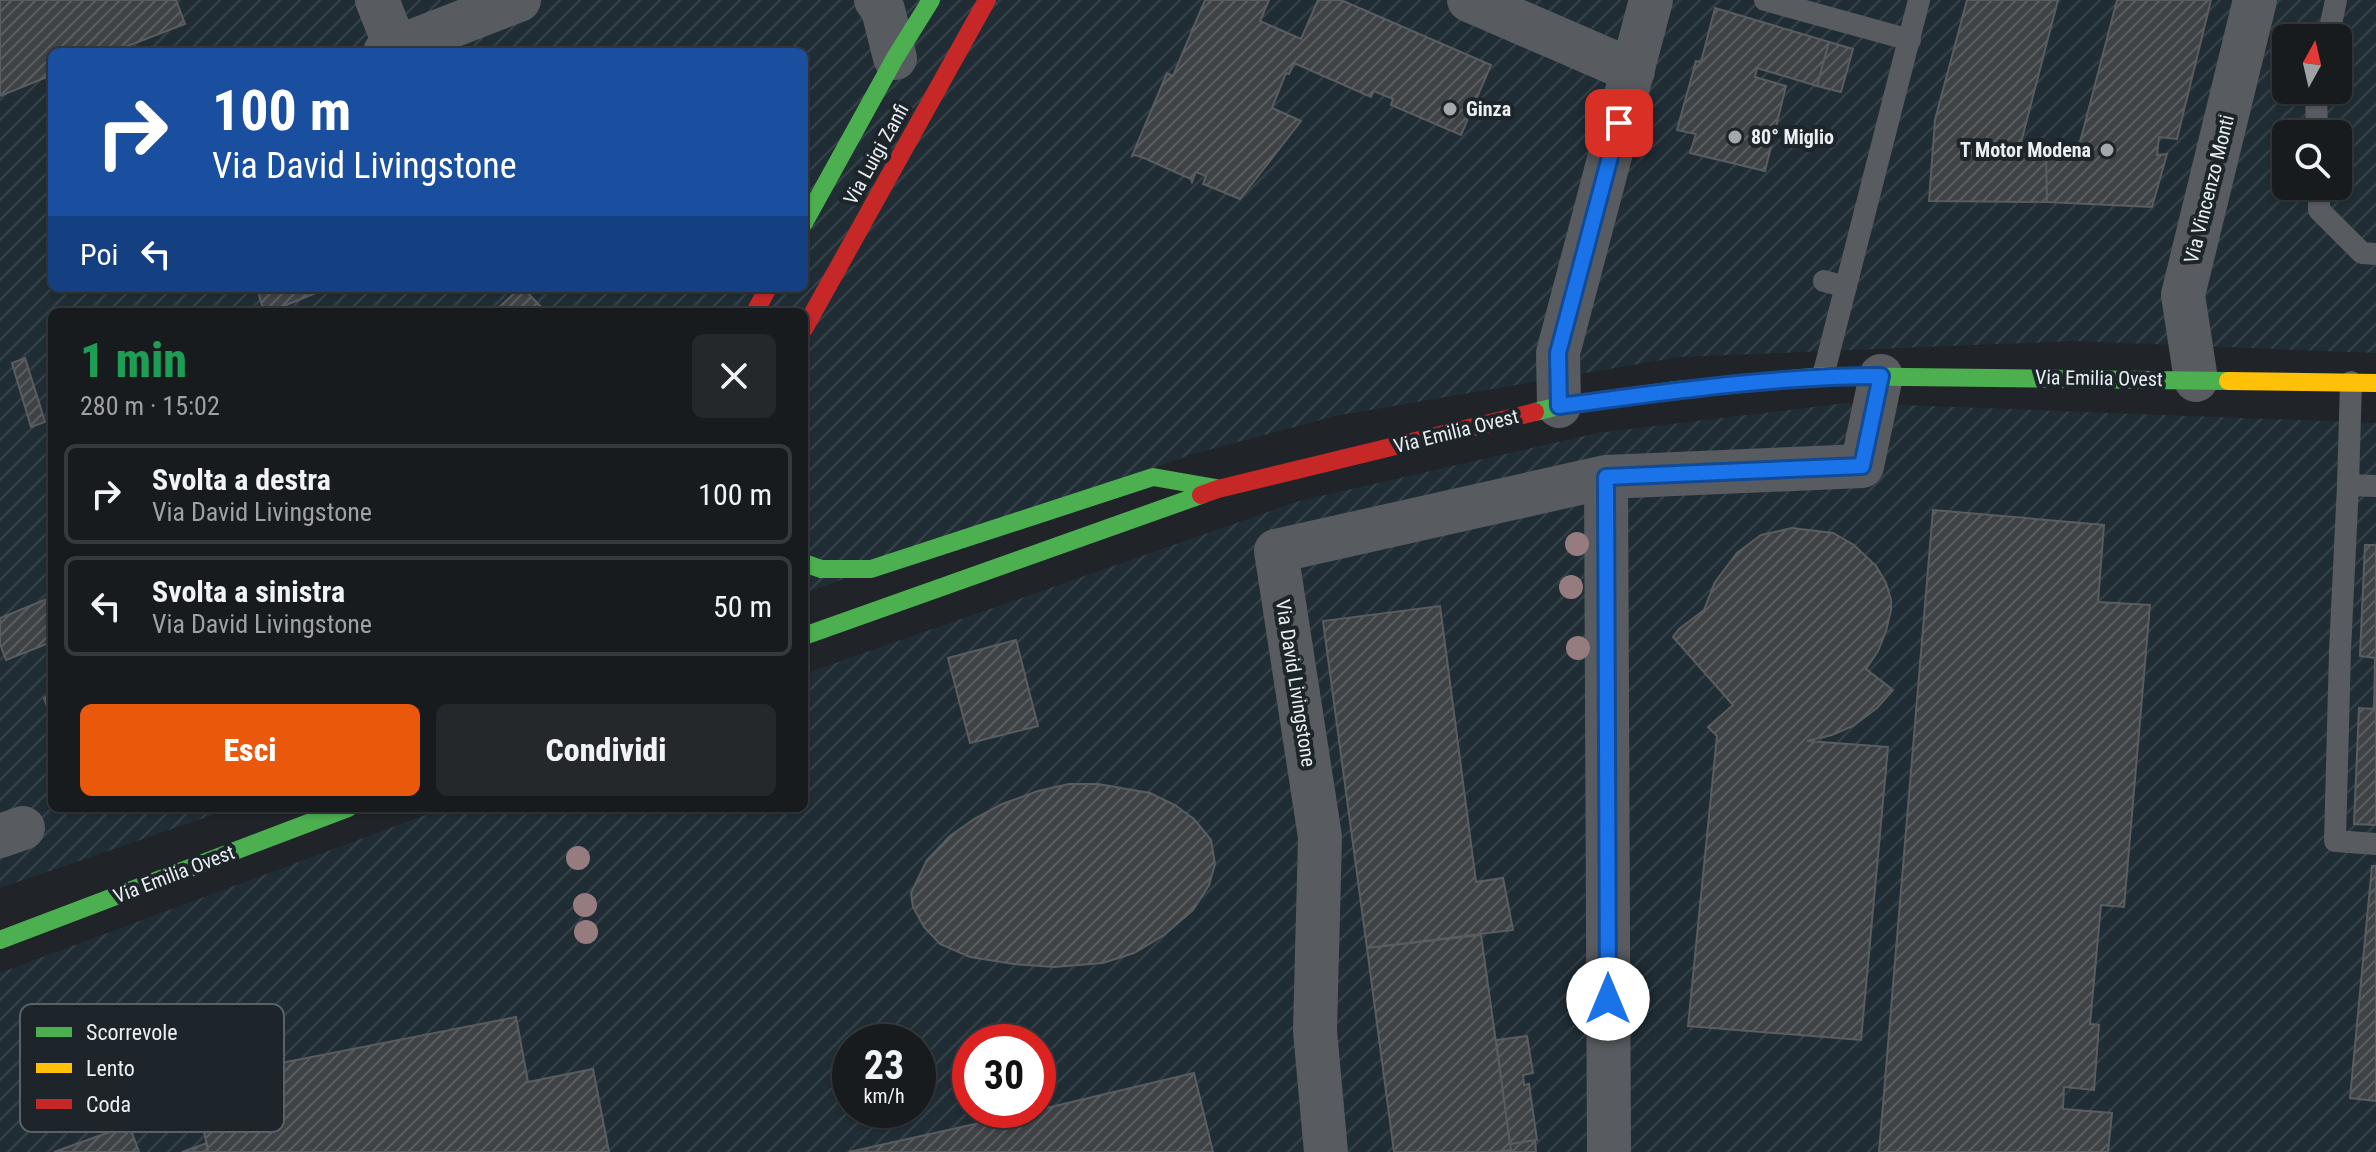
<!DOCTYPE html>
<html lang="it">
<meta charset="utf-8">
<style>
:root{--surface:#181b1e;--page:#25282b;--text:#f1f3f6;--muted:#9fa1a4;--line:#36393c;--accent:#ea580c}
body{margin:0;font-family:"Roboto Condensed",sans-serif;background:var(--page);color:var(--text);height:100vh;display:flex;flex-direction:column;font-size:30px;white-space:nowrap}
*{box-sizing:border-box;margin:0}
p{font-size:26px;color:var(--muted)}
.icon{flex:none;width:44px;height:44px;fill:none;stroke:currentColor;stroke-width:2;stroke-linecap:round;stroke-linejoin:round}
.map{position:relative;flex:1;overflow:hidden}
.panel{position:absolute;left:48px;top:308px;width:760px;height:504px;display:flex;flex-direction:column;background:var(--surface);border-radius:12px;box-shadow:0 2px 6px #0004,0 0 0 2px var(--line)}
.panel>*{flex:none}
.banner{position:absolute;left:48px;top:48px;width:760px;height:244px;border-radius:12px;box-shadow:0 2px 6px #0004,0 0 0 2px var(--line);background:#1a4fa0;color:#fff;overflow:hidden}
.needle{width:52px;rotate:8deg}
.fabs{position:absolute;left:2272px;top:24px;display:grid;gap:16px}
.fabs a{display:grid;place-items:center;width:80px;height:80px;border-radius:12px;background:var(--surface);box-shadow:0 2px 6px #0004,0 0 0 2px var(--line);font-size:40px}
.speed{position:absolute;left:832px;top:1024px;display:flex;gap:16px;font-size:40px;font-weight:700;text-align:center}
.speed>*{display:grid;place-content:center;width:104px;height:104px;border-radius:50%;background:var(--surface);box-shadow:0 2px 6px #0004,0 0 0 2px var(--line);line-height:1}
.speed small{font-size:20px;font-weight:400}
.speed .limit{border:12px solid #d22;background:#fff;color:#111}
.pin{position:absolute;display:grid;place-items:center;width:68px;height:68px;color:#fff;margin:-34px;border-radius:16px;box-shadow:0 4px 12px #0006}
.me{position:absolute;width:88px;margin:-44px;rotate:0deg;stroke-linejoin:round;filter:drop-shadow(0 0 6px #0008)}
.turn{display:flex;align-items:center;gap:28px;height:168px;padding:0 32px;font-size:36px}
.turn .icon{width:104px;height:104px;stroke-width:2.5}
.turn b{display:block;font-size:56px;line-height:68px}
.then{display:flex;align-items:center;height:76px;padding:0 32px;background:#0003;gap:16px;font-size:30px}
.round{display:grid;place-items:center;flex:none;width:84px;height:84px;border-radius:12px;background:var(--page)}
.summary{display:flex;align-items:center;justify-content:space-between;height:136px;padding:0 32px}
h1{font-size:48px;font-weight:800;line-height:60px;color:#1e9e55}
.action{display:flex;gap:16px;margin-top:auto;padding:16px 32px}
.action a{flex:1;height:92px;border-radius:12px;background:var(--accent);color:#fff;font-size:32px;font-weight:800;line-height:92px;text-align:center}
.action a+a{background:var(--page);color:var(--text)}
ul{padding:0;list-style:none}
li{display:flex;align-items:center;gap:24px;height:100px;margin:0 16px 12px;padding:0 16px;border:4px solid var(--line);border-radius:12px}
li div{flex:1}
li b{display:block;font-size:30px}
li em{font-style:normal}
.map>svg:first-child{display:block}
.industrial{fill:url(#industrial-furrows);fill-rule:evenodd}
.building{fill:url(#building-hatch);stroke:#5a5d60;stroke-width:2}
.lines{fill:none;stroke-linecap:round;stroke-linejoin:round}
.lane{stroke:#585b5f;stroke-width:22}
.street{stroke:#585b5f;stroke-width:44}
.fast{stroke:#4caf50;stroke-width:18}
.slow{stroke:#ffc107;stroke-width:18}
.jam{stroke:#c62828;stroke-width:18}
.tree{fill:#967b7f}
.route-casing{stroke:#114b97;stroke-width:20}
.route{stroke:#1a73e8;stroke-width:14}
.poi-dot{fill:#a3a8ac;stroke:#1d252b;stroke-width:3}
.labels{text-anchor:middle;stroke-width:8;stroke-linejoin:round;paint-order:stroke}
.poi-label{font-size:20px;font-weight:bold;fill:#eaeff3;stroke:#1d252b;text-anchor:start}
.street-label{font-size:20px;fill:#eaeff3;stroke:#1d252b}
.key{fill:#1d252b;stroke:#5a6267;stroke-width:2}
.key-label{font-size:22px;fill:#eaeff3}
</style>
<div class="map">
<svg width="2376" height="1152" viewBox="0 0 2376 1152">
<defs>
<pattern id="industrial-furrows" width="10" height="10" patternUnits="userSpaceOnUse" patternTransform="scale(2)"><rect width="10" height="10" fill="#202d35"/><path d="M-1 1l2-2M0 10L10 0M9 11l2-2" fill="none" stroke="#364249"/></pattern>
<pattern id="building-hatch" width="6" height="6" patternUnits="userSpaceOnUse" patternTransform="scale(2)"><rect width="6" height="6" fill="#3f4245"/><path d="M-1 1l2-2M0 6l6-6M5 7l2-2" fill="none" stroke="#5b5e60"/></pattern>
</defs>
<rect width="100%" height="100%" fill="#202428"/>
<!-- industrial -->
<path class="industrial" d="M0,0h2376v353l-302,-12 -395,16 -344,59 -142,38 -389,139v-281h-752v496h181l-233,80zM2286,38h52v52h-52zM52,52h752v236h-752zM2286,134h52v52h-52z
M1846,403l530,20v729h-2376v-179l444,-165h360v-134l495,-173 298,-68zM850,1042h68v68h-68zM970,1042h68v68h-68z"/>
<!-- building -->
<path class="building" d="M0,0h176l9,24 -73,28h-60v23l-52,21z
M1205,0h64l-9,21 41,18 17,-39h23l150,65 -30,70 -70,-30 2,-6 -19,-8 -3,6 -77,-34 -5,11 -3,-1 -14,35 29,13 -61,78 -37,-15 3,-8 -10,-4 -4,10 -1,-3 -47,-21 -9,-3 -3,1 35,-83 6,3z
M1967,0h91l-40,154h28l1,48 -118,-1 6,-81z
M2117,0h94l-34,139 -18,-2 -2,18 10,-1 -15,53 -105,-5 -1,-48h31z
M1715,8l114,34 -12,44 -60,-18 -2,9 31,9 -21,85 -75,-18 6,-19 -19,-4 19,-69 5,1z
M1829,42l24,7 -12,43 -24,-6z
M257,288h71l-59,24h-5z
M520,288h3l23,24h-52z
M25,358l20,64 -14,5 -19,-64z
M1933,510l171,15 -6,77 52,3 -26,302 -23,-2 -11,119 9,1 -5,65 -30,-3 -1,22 49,4 -4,39h-229z
M1792,528l41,5 21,12 22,21 10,17 5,17v10l-5,21 -8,20 -12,18 27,21 -16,18 -24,18 -21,9 -25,6 81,6 -27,293 -173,-14 29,-290 -9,-9 25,-22 -60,-68 6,-8 25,-19 11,-28 22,-29 24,-18z
M2365,545h11v280l-22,-1 5,-116 15,1 1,-51 -15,-2z
M52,597v52l-3,-6 -43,17 -6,-16v-26z
M1440,606l36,276 27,-4 10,52 -146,18 -44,-327z
M1016,640l22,86 -68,17 -22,-85z
M52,694v27l-8,-23z
M1069,784h29l52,9 25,12 19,14 17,21 4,24 -6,21 -16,25 -29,25 -30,18 -31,10 -49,4 -40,-3 -44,-7 -30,-13 -16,-17 -11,-20 -2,-14 16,-33 23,-24 24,-17 28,-15 36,-13z
M2372,866h4v235l-26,-3z
M1481,935l30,215 -19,2h-98l-27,-204z
M516,1017l12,65 65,-13 16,83h-401l-14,-72z
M1527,1036l6,37 -10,2 1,10 5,-1 8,56 -27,4 -14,-104z
M1194,1073l19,79h-364l189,-42z
M129,1125l10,27h-85z
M1535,1140l1,12h-44l19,-2 -1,-6z
M207,1143l1,9h-26z"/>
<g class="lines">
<!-- lane -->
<path class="lane" d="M1765,0l145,40
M2328,38l8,-38
M2316,90l1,44
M2319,186v24l43,43 14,1
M1824,281l22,6
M1823,376l96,-376
M2351,382l-3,103 28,1
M2348,485l-8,166 -5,190 41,3"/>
<!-- street -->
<path class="street" d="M377,0l19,48
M876,0l7,10 12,48
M1469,0l164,71
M385,52l134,-52
M2196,380l-13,-85 72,-295
M1559,406l-1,-53 93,-353
M1606,477l3,675
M0,836l23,-8
M1326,1152l-11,-121 5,-194 -44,-286 330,-74 256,-11 19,-90"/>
<!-- fast -->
<path class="fast" d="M804,223l91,-165 36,-58
M1535,412l24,-6 118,-16 146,-14 405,5
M804,563l17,6h50l282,-92 63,11
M804,636l397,-141
M0,940l348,-132"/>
<!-- slow -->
<path class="slow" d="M2228,381l148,2"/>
<!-- jam -->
<path class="jam" d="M755,312l13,-24
M804,329l183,-329
M1201,495l17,-6 317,-77"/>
</g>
<!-- trees -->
<g class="tree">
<circle cx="1577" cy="544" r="12"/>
<circle cx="1571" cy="587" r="12"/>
<circle cx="1578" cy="648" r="12"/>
<circle cx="578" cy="858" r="12"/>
<circle cx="585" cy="905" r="12"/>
<circle cx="586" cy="932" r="12"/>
</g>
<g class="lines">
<defs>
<path id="route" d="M1608,999l-2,-522 256,-11 19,-90c-108,0 -215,16 -322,30l-1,-53 61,-230"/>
</defs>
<!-- route casing -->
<use href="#route" class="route-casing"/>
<!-- route -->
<use href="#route" class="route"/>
</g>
<!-- markers -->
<g class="poi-dot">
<circle cx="1450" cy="109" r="8"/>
<circle cx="1735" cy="137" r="8"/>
<circle cx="2107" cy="150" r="8"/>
</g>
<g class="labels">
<!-- poi labels -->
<g class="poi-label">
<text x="1466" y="116">Ginza</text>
<text x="1751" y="144">80° Miglio</text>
<text x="2091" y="157" text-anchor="end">T Motor Modena</text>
</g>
<!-- street labels -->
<g class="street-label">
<text transform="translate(876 154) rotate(-61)" y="7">Via Luigi Zanfi</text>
<text transform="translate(2209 189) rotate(-76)" y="7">Via Vincenzo Monti</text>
<text transform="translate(2099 378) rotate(1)" y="7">Via Emilia Ovest</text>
<text transform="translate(1456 431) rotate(-14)" y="7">Via Emilia Ovest</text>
<text transform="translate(1296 683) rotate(81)" y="7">Via David Livingstone</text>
<text transform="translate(174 874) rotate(-21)" y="7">Via Emilia Ovest</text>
</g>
</g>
<!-- legend -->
<rect x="20" y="1004" width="264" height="128" rx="12" class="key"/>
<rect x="36" y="1027" width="36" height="10" fill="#4caf50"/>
<rect x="36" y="1063" width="36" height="10" fill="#ffc107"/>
<rect x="36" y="1099" width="36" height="10" fill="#c62828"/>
<g class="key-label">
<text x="86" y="1040">Scorrevole</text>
<text x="86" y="1076">Lento</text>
<text x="86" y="1112">Coda</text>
</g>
</svg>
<div class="fabs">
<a><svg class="needle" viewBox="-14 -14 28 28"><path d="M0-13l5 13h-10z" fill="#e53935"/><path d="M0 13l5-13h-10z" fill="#9fa1a4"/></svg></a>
<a><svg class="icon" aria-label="search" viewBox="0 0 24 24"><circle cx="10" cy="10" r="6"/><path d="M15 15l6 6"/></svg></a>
</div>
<div class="speed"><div>23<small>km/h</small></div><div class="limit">30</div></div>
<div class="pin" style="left:1619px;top:123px;background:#d93025"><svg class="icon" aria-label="arrive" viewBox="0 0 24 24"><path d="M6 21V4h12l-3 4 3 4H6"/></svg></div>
<svg class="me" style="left:1608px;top:999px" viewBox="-20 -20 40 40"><circle r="19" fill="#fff"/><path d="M0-13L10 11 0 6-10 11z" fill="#1a73e8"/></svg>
<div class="banner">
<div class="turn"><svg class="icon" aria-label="right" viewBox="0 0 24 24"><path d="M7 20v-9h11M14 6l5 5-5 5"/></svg><div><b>100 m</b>Via David Livingstone</div></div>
<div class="then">Poi<svg class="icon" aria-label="left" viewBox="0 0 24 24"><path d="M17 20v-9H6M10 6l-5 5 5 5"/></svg></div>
</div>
<section class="panel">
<div class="summary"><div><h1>1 min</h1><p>280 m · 15:02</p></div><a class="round"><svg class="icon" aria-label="close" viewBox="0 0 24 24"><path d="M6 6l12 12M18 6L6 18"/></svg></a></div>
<ul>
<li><svg class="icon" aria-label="right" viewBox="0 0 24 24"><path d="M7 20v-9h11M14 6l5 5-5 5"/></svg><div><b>Svolta a destra</b><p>Via David Livingstone</p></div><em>100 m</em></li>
<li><svg class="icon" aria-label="left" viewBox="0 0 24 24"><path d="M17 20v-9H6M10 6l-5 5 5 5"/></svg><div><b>Svolta a sinistra</b><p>Via David Livingstone</p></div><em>50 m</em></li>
</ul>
<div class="action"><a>Esci</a><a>Condividi</a></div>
</section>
</div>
